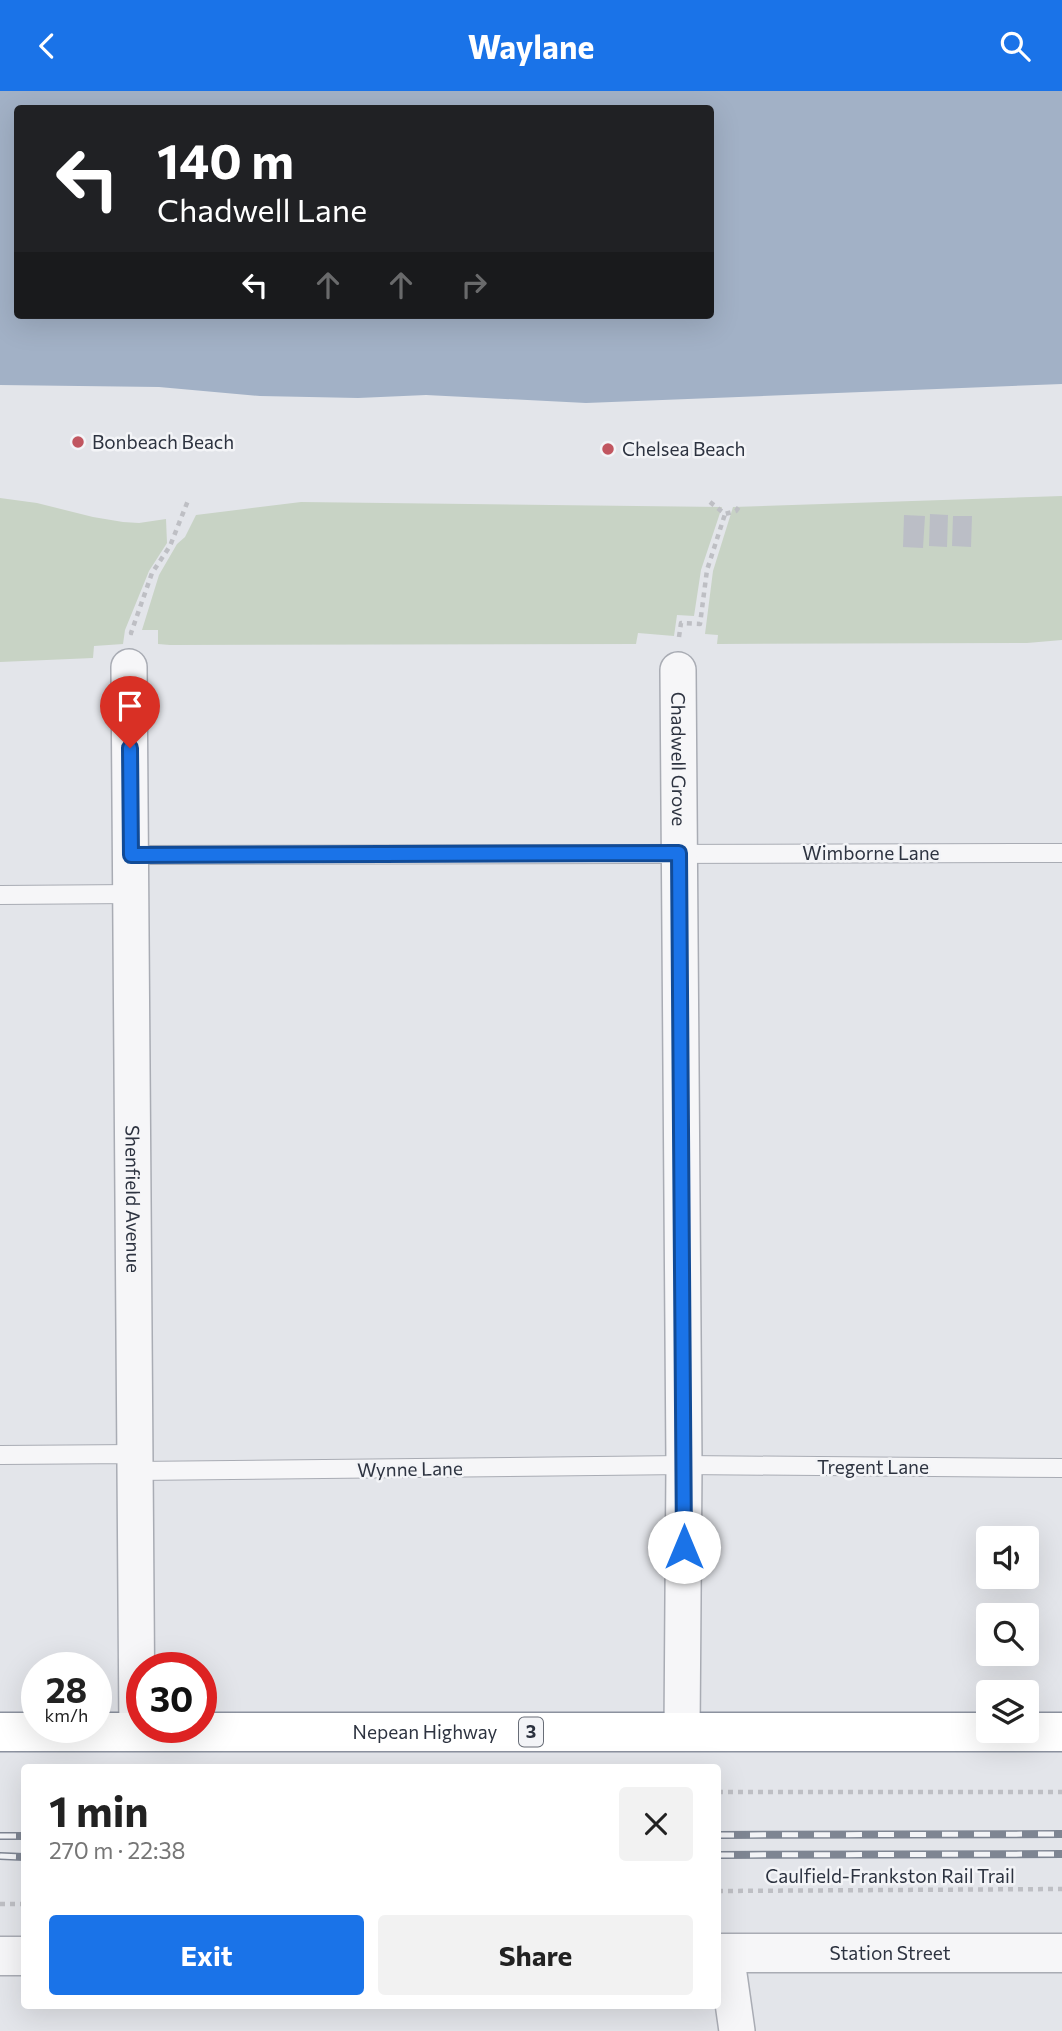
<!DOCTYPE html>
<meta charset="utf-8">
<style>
:root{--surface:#fff;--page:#f2f2f2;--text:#222;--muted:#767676;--accent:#1a73e8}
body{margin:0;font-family:Commissioner,sans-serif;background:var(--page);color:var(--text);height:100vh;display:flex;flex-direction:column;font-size:26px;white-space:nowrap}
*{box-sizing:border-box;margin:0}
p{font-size:23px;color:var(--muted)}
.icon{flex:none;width:38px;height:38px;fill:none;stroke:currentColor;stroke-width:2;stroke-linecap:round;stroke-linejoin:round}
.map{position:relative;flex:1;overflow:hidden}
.side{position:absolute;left:21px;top:1673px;width:700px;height:245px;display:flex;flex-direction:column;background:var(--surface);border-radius:7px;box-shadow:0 7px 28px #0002}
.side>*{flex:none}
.banner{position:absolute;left:14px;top:14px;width:700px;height:214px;border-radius:7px;box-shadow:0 7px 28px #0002;background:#202124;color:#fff;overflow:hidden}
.controls{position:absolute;left:976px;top:1435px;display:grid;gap:14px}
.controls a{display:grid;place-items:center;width:63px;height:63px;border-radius:7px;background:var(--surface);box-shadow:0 7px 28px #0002;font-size:35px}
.speed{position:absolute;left:21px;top:1561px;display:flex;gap:14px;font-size:35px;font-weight:700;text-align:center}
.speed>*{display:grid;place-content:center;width:91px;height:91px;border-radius:50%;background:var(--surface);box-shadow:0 7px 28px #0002;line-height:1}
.speed small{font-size:18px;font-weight:400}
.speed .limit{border:10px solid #d22;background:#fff;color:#111}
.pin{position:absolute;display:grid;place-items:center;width:60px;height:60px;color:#fff;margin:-72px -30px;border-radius:50% 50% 50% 0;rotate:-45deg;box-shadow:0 0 7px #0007}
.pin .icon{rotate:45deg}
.me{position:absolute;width:77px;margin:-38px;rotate:0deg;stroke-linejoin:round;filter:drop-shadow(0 0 5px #0008)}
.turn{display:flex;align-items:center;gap:24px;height:147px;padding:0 28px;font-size:32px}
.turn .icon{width:91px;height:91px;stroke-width:2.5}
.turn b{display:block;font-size:49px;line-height:60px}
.lanes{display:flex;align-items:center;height:66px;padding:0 28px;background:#0003;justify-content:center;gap:35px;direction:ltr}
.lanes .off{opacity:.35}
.round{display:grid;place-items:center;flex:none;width:74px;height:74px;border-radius:7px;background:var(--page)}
.head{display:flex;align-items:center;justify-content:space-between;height:119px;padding:0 28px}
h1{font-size:42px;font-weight:700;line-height:52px}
.button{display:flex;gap:14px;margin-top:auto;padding:14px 28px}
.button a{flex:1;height:80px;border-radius:7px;background:var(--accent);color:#fff;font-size:28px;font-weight:700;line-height:80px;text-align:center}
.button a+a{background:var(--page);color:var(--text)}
header{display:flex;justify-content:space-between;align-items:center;height:91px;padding:0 28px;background:var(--accent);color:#fff;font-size:32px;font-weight:700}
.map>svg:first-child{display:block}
.green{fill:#c8d3c5}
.water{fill:#a2b1c6;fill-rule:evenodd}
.building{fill:#bbbec6}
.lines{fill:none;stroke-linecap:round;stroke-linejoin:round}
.service-casing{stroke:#a9acb4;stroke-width:20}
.minor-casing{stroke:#a9acb4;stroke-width:38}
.tertiary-casing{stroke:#a9acb4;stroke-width:41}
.trunk-casing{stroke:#8c929f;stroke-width:41}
.path{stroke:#bebfc4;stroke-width:4.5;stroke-dasharray:5 5;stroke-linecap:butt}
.service{stroke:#f6f6f8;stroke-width:18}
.minor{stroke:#f6f6f8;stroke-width:35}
.tertiary{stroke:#f6f6f8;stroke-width:38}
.trunk{stroke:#fff;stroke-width:38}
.rail-casing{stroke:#7e8592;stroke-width:8}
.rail{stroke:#f3f4f7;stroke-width:5;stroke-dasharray:16;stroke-linecap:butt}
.route-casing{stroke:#114b97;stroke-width:18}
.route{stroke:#1a73e8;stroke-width:12}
.poi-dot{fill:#c15660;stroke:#f3f4f7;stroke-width:2.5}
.labels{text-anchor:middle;stroke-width:5;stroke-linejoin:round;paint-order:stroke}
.shield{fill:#f3f4f7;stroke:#686d77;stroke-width:2}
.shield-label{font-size:18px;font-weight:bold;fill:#2d3340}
.poi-label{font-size:19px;fill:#2d3340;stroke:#f3f4f7;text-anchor:start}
.street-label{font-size:19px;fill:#2d3340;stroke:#f3f4f7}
</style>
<header><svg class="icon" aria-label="back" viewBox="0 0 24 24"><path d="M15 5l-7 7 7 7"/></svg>Waylane<svg class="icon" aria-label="search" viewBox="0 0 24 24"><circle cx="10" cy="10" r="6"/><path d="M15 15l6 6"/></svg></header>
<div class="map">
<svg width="1062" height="1940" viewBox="0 0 1062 1940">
<rect width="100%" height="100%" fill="#e3e5ea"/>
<!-- green -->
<path class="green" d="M1062,405v144l-35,3 -310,1 1,-9 -13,-1 8,-63 20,-64z
M0,407l37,5 56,14 30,5 16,1 27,-4 1,24 -18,28 -24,59 -2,14 -29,2 -1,12 -93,4z
M301,411l421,5 -21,63 -7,46 -17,-1 -3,21 -36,-3 -2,11 -466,1 -12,-1v-14h-16l17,-55 18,-31 8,-7 11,-22z"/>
<!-- water -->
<path class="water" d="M0,0h1062v293l-476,19 -160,-8 -68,3 -98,-2 -101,-9 -159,-2zM18,18h692v206h-692z"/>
<!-- building -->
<path class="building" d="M930,423l18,1 -1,32 -18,-1z
M904,424l21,1 -2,32 -20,-1z
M953,425h19l-1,31 -19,-1z"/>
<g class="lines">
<defs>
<path id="service" d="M131,764l931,-2
M0,804l132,-1
M0,1364l135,-1
M136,1380l548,-6 378,3"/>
<g id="minor">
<path id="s1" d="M129,576l8,1065"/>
<path id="s2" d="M678,579l6,795 -2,267"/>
<path d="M726,1862l11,78"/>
</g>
<g id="tertiary">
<path id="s3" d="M718,1862h344"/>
<path d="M0,1865h24"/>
</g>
<g id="trunk">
<path id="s4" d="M0,1641h1062"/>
</g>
</defs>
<!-- service casing -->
<use href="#service" class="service-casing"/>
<!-- minor casing -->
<use href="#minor" class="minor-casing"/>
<!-- tertiary casing -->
<use href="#tertiary" class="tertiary-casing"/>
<!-- trunk casing -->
<use href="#trunk" class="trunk-casing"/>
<!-- path -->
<path class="path" d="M710,411l15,12 11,-3 5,-7
M133,542h-2l21,-60 18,-27 19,-48
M679,546l2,-14 19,1 7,-54 18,-56
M718,1701h344
M718,1800l344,-2
M0,1813h24"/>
<!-- service -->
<use href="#service" class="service"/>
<!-- minor -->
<use href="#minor" class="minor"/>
<!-- tertiary -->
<use href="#tertiary" class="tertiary"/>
<!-- trunk -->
<use href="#trunk" class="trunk"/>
<defs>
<path id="rail" d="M718,1744l344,-1
M0,1745h24
M718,1764l344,-1
M0,1765l24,1"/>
</defs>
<!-- rail casing -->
<use href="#rail" class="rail-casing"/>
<!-- rail -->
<use href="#rail" class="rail"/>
</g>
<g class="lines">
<defs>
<path id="route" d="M130,657l1,107 548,-2 5,694"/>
</defs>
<!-- route casing -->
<use href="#route" class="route-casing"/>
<!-- route -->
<use href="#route" class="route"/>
</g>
<!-- markers -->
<g class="poi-dot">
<circle cx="78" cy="351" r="7"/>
<circle cx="608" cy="358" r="7"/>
</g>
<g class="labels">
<!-- shield labels -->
<rect class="shield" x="519" y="1626.5" width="24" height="29" rx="5"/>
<g class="shield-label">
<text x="531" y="1647">3</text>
</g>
<!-- poi labels -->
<g class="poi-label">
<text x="92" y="358">Bonbeach Beach</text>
<text x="622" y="365">Chelsea Beach</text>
</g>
<!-- street labels -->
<g class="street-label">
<text dy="7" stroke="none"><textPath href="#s2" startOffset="89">Chadwell Grove</textPath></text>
<text x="871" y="769">Wimborne Lane</text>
<text dy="7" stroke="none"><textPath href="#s1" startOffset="532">Shenfield Avenue</textPath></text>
<text x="873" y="1383">Tregent Lane</text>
<text transform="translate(410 1378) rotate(-1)" y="7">Wynne Lane</text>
<text dy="7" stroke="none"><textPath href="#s4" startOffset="425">Nepean Highway</textPath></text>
<text x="890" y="1792">Caulfield-Frankston Rail Trail</text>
<text dy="7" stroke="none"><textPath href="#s3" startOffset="172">Station Street</textPath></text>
</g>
</g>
</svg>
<div class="controls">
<a><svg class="icon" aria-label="sound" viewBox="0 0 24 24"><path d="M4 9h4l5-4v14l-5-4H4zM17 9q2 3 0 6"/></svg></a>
<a><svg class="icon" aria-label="search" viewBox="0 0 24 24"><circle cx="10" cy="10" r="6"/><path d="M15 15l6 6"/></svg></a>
<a><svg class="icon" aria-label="layers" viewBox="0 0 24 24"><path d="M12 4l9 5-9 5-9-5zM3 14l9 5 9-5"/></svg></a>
</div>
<div class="speed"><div>28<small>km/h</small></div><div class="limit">30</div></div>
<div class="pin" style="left:130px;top:657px;background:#d93025"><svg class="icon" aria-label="arrive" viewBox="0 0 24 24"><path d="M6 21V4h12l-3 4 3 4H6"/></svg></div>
<svg class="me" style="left:684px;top:1456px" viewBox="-20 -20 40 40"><circle r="19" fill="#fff"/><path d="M0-13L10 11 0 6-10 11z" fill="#1a73e8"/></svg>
<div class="banner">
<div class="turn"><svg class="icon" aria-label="left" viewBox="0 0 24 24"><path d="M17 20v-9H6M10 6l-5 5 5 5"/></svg><div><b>140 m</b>Chadwell Lane</div></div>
<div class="lanes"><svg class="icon" aria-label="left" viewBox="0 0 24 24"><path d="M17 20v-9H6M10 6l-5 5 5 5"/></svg><svg class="icon off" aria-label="ahead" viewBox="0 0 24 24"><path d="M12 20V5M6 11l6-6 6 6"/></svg><svg class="icon off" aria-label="ahead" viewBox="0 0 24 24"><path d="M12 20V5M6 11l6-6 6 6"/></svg><svg class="icon off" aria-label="right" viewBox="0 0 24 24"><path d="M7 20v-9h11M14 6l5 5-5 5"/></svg></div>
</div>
<section class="side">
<div class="head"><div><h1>1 min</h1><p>270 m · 22:38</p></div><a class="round"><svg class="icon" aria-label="close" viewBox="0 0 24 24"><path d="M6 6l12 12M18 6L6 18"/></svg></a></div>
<div class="button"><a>Exit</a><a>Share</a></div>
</section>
</div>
